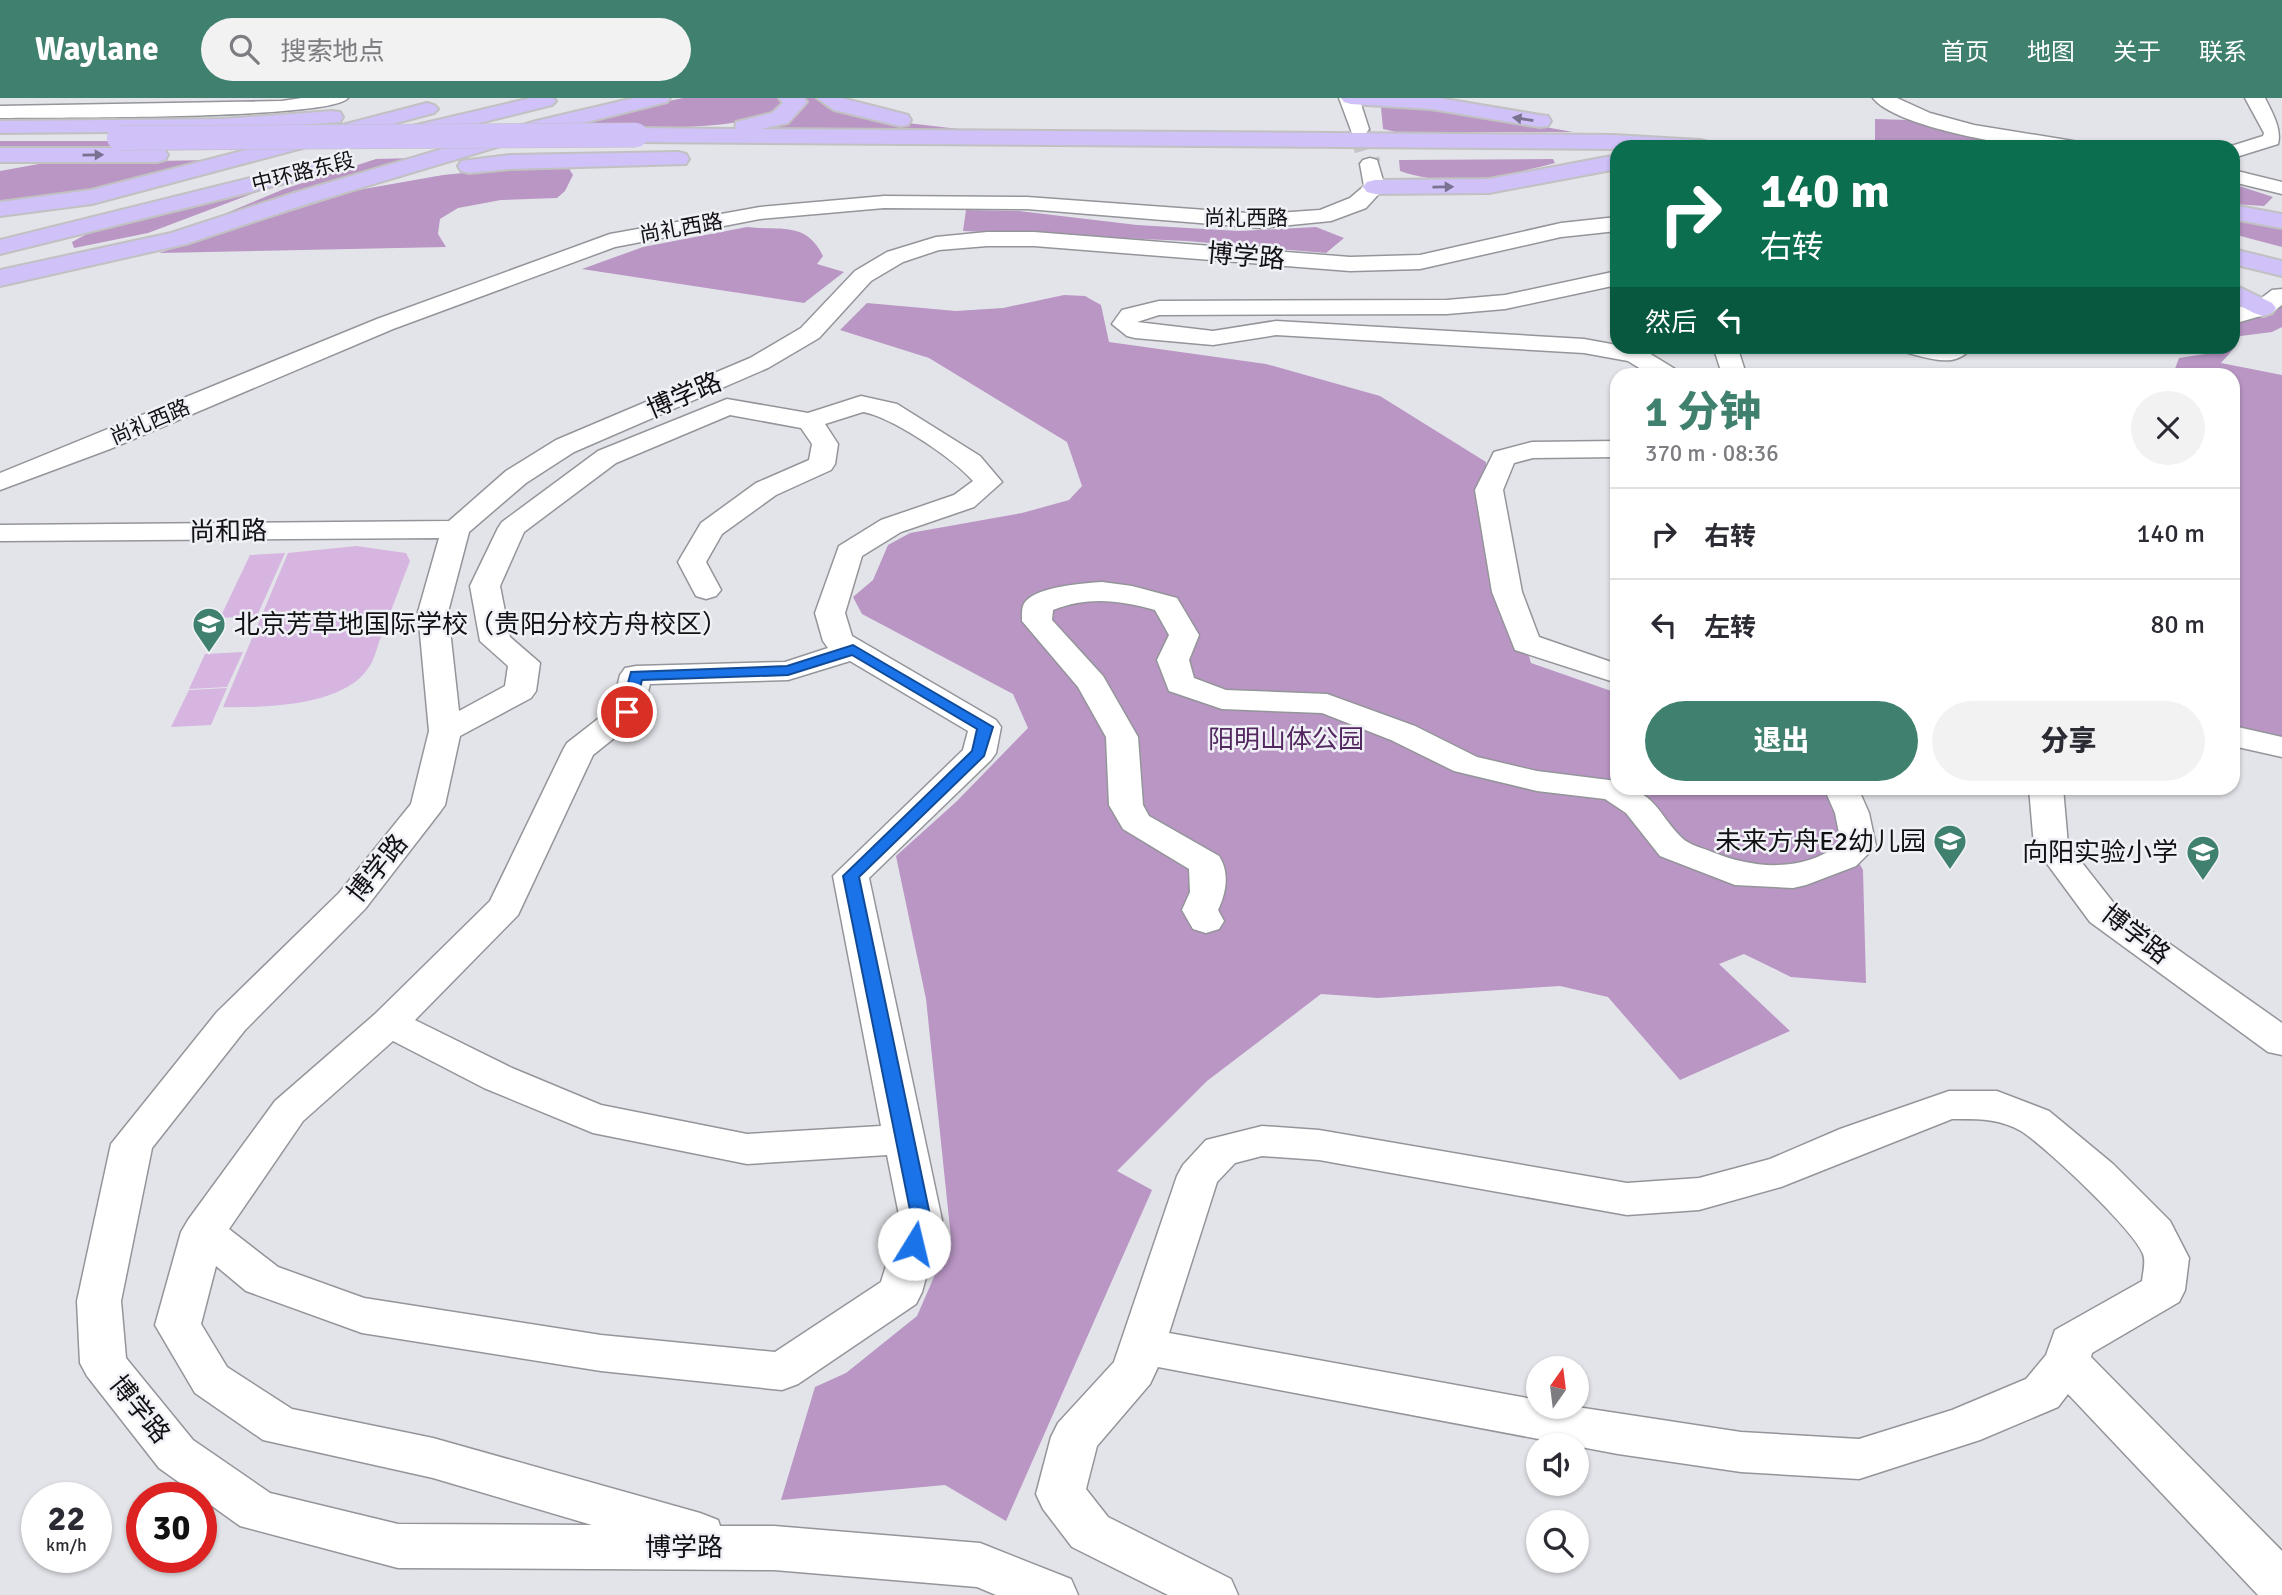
<!DOCTYPE html>
<html lang="zh">
<meta charset="utf-8">
<style>
:root{--surface:#fff;--page:#f2f2f3;--text:#2b2b33;--muted:#7c7c81;--line:#e1e1e2;--accent:#40806e}
body{margin:0;font-family:Signika,"Noto Sans SC",sans-serif;background:var(--page);color:var(--text);height:100vh;display:flex;flex-direction:column;font-size:26px;white-space:nowrap}
*{box-sizing:border-box;margin:0}
p{font-size:23px;color:var(--muted)}
.icon{flex:none;width:38px;height:38px;fill:none;stroke:currentColor;stroke-width:2;stroke-linecap:round;stroke-linejoin:round}
.map{position:relative;flex:1;overflow:hidden}
.sheet{position:absolute;left:1610px;top:270px;width:630px;height:427px;display:flex;flex-direction:column;background:var(--surface);border-radius:21px;box-shadow:0 2px 5px #0004}
.sheet>*{flex:none}
.banner{position:absolute;left:1610px;top:42px;width:630px;height:214px;border-radius:21px;box-shadow:0 2px 5px #0004;background:#0b6e4f;color:#fff;overflow:hidden}
.needle{width:46px;rotate:14deg}
.tools{position:absolute;left:1526px;top:1258px;display:grid;gap:14px}
.tools a{display:grid;place-items:center;width:63px;height:63px;border-radius:50%;background:var(--surface);box-shadow:0 2px 5px #0004;font-size:35px}
.speed{position:absolute;left:21px;top:1384px;display:flex;gap:14px;font-size:35px;font-weight:700;text-align:center}
.speed>*{display:grid;place-content:center;width:91px;height:91px;border-radius:50%;background:var(--surface);box-shadow:0 2px 5px #0004;line-height:1}
.speed small{font-size:18px;font-weight:400}
.speed .limit{border:10px solid #d22;background:#fff;color:#111}
.pin{position:absolute;display:grid;place-items:center;width:60px;height:60px;color:#fff;margin:-30px;border:4px solid #fff;border-radius:50%;box-shadow:0 2px 7px #0007}
.me{position:absolute;width:77px;margin:-38px;rotate:9deg;stroke-linejoin:round;filter:drop-shadow(0 0 5px #0008)}
.turn{display:flex;align-items:center;gap:24px;height:147px;padding:0 35px;font-size:32px}
.turn .icon{width:91px;height:91px;stroke-width:2.5}
.turn b{display:block;font-size:49px;line-height:60px}
.then{display:flex;align-items:center;height:66px;padding:0 35px;background:#0003;gap:14px;font-size:26px}
.round{display:grid;place-items:center;flex:none;width:74px;height:74px;border-radius:37px;background:var(--page)}
.overview{display:flex;align-items:center;justify-content:space-between;height:119px;padding:0 35px}
h1{font-size:42px;font-weight:800;line-height:52px;color:var(--accent)}
.button{display:flex;gap:14px;margin-top:auto;padding:14px 35px}
.button a{flex:1;height:80px;border-radius:42px;background:var(--accent);color:#fff;font-size:28px;font-weight:800;line-height:80px;text-align:center}
.button a+a{background:var(--page);color:var(--text)}
ul{padding:0;list-style:none}
li{display:flex;align-items:center;gap:21px;height:91px;padding:0 35px;border-top:2px solid var(--line)}
li div{flex:1}
li b{display:block;font-size:26px}
li em{font-style:normal}
header{display:flex;align-items:center;gap:42px;box-sizing:border-box;height:98px;padding:0 35px;background:var(--accent);color:#fff}
header strong{font-size:33px}
nav{display:flex;gap:38px;margin-inline-start:auto;font-size:24px}
.search{width:490px;height:63px;background:var(--page);display:flex;align-items:center;gap:18px;box-sizing:border-box;padding:0 24px;border-radius:38px;color:var(--muted);font-size:26px}
.map>svg:first-child{display:block}
.green{fill:#d6b5e0}
.forest{fill:#b996c4}
.lines{fill:none;stroke-linecap:round;stroke-linejoin:round}
.minor-tunnel{stroke:#c4c4c9;stroke-width:22;stroke-dasharray:22 10;stroke-linecap:butt}
.minor-casing{stroke:#94959a;stroke-width:3}
.highway-casing{stroke:#c1c1c2;stroke-width:4}
.minor{fill:#fff;fill-rule:evenodd}
.highway{fill:#d0c1f8;fill-rule:evenodd}
.highway-bridge-casing{stroke:#c1c1c2;stroke-width:25;stroke-linecap:butt}
.highway-bridge{stroke:#d0c1f8;stroke-width:24}
.oneway{fill:#7a7291}
.route{fill:#1a73e8;stroke:#114b97;stroke-width:2}
.labels{text-anchor:middle;stroke-width:5;stroke-linejoin:round;paint-order:stroke}
.far-street-label{font-size:21px;fill:#111113;stroke:#f0f1f6}
.street-label{font-size:26px;fill:#111113;stroke:#f0f1f6}
.poi-label{font-size:26px;fill:#111113;stroke:#f0f1f6;text-anchor:end}
.park-label{font-size:26px;fill:#532760;stroke:#f0f1f6}
</style>
<header>
<strong>Waylane</strong>
<div class="search"><svg class="icon" aria-label="search" viewBox="0 0 24 24"><circle cx="10" cy="10" r="6"/><path d="M15 15l6 6"/></svg>搜索地点</div>
<nav><a>首页</a><a>地图</a><a>关于</a><a>联系</a></nav>
</header>
<div class="map">
<svg width="2282" height="1497" viewBox="0 0 2282 1497">
<rect width="100%" height="100%" fill="#e3e4e9"/>
<!-- green -->
<path class="green" d="M356,448l50,7 4,8c-10,25 -19,50 -29,76 -4,9 -6,22 -12,30 -24,39 -105,41 -146,40l65,-154z
M285,455l-28,63 -37,2 30,-63z
M243,554l-16,35 -38,2 16,-35z
M227,590l-16,37 -40,2 18,-37z"/>
<!-- forest -->
<path class="forest" d="M683,0h95l6,4 -5,10c-61,20 -126,15 -190,15l-6,-4 10,-6z
M804,0h11l14,11 35,9 95,11 -204,2 20,-6 29,-17z
M1392,6l36,2 145,26h-177l-13,-3 -2,-21z
M1875,21l34,1 124,27h-150l-8,-4z
M0,43h268l-34,9 -234,1z
M414,60l-250,81 120,-50 92,-30z
M1553,61l2,4c-51,13 -104,26 -155,8l-1,-11z
M212,62l-81,24 -131,21v-34l44,-8z
M523,69h45l5,8 -8,16 -8,7 -56,2 -43,8 -18,11 -2,15 8,13 -287,6 199,-63 85,-15z
M291,81l-143,54 -74,15 -2,-6 22,-12z
M2233,86l40,13 -9,9 -31,-2z
M966,112l53,1 118,14 102,6 77,-4 28,11 -18,15 -139,-12 -224,-10z
M2233,117l49,9v23l-49,-13z
M747,129c33,4 59,-6 76,29l-6,8 27,8 -40,31 -222,-34 61,-22z
M1064,197l21,1 16,9 8,37 157,22 114,32 106,66 -1,40 46,161 86,30v95h211l10,37 25,45 3,113 -75,-6 -47,-23 -25,10 71,67 -110,49 -72,-83 -48,-11 -182,12 -57,-4 -114,87 -90,90 35,19 -146,331 -61,-36 -164,15 34,-113 31,-14 71,-57 34,-78 -25,-239 -30,-143 61,-55 71,-73 -15,-34 -151,-80 -9,-17 20,-17 15,-35 22,-12 112,-20 47,-13 13,-14 -15,-44 -138,-84 -89,-28 27,-27 89,8 47,-3z
M2282,203v26l-10,5 -39,5v-18z
M2233,246l3,2 -15,17 61,12v365l-49,-11v-355h-60l6,-16 26,-4 2,-7 26,-1z"/>
<g class="lines">
<!-- minor-tunnel -->
<path class="minor-tunnel" d="M1359,31l11,35"/>
<defs>
<path id="minor" d="M302,0h46c-18,22 -303,19 -348,20v-12l282,-5z
M1339,0h20l10,31 -3,4h-14z
M1873,0h24l33,15 44,12 99,16 7,2 3,4c-16,0 -33,1 -49,0 -35,-3 -140,-22 -161,-49z
M2245,0h20c7,14 17,31 13,46l-45,14v-11h-5l35,-11 1,-3z
M1370,60l7,2 8,27 -19,21 -35,13 -70,7 -234,-19 -143,-1 -124,11 -145,28 -222,82 -283,120 -110,41v-17l377,-154 233,-85 150,-27 124,-11 143,1 234,17 59,-4 30,-12 14,-12 -4,-22 3,-4z
M2233,72l49,12v12l-49,-12z
M1617,119v14l-56,6 -141,32 -70,2 -316,-25h-47l-48,4 -36,12 -32,19 -52,57 -51,30 -194,84 -48,31 -57,49 -21,80 11,99 46,-25 3,-20 -28,-25 -10,-55 28,-58 4,-6 96,-71 129,-52 81,14 53,-17 36,8 83,52 22,26 -28,25 -73,25 -39,24 -17,57 7,23 144,84 5,7 -5,26 -5,7 -122,118 73,342 -20,72 -6,12 -118,80 -16,6 -181,-19 -239,-38 -116,-42 -30,-25 -15,58 26,43 65,42 141,29 267,75 18,7 2,6h54l206,17 91,36 7,16h-82l-19,-8 -203,-17 -376,-2 -158,-42 -81,-58 -72,-92 -7,-13 -3,-62 34,-157 106,-132 122,-119 72,-89 18,-73 -11,-119 21,-74 -439,3v-16l449,-4 57,-50 50,-31 194,-82 51,-30 54,-57 32,-19 49,-15 51,-5h47l316,25 70,-2 141,-32zM863,314c29,5 90,46 110,69l-19,14 -73,25 -42,26 -24,67 8,28 5,7 -43,14 -149,4 -11,2 -5,7 -8,33 -45,35 -4,7 -73,151 -115,113 -100,87 -87,119 -7,12 -26,93 40,68 68,47 170,38 159,47 -194,-1 -128,-31 -77,-53 -67,-82 -5,-57 31,-153 93,-118 120,-121 75,-97 5,-7 15,-69 71,-38 5,-7 4,-28 -30,-26 -10,-51 24,-54 92,-69 114,-48 71,13 11,16 -3,16 -53,23 -55,40 -23,39 18,34 10,3 10,-3 5,-6 -15,-28 16,-28 54,-39 55,-25 4,-6 3,-20 -13,-20zM850,563l118,70 -5,19 -130,126 48,250 -134,8 -146,-29 -89,-37 -97,-48 103,-105 75,-160 45,-36 5,-7 7,-28 138,-4zM393,943l91,47 109,45 154,31 140,-9 13,65 -19,62 -106,70 -174,-17 -237,-37 -86,-31 -49,-38 74,-108z
M1617,173v14l-112,24 -58,5 -288,1 -22,7 76,9 63,-10 308,18 60,11 31,19 3,5h-29l-21,-13 -44,-8 -308,-18 -63,10 -78,-7 -8,-2 -15,-12 10,-14 37,-9 288,-1 58,-5z
M2282,191v16l-11,8 -38,11v-15l22,-6 17,-13z
M1713,248h24l9,28h-24z
M1898,248h75c-18,25 -47,11 -72,5z
M1617,343v16l-84,1 -19,5 -11,27 19,102 17,45 78,27v19l-102,-33 -23,-58 -17,-102 19,-38 38,-10z
M1102,484l30,4 45,12 22,37 -10,25 5,18 32,12 101,4 88,32 62,31 60,14 80,10v7c37,0 42,28 65,50 7,7 21,10 30,14 42,17 91,21 129,-9l-6,-30 -11,-25h34l11,25 7,33 -20,20 -50,19 -13,3 -58,-3 -75,-29 -34,-43 -21,-14 -68,-8 -83,-20 -63,-31 -69,-27 -100,-4 -53,-18 -12,-31 12,-25 -14,-25c-36,-10 -67,-14 -102,0l-1,10 51,56 35,61 5,68 6,11 70,40c11,17 7,37 -1,54l6,11 -5,8 -13,4 -13,-4 -11,-19 8,-18 -1,-23 -66,-40 -14,-24 -3,-68 -28,-50 -56,-66c0,-7 -1,-16 5,-21 13,-13 56,-17 75,-18z
M2233,628l49,11v20l-49,-11z
M2029,690h34l5,57 48,61 166,117v32l-14,-3 -178,-130 -56,-76z
M1949,993h48l52,20 64,53 57,57 19,37 -4,32 -6,12 -87,51 -1,4 191,194v44h-24l-190,-201 -10,13 -78,33 -121,39 -118,-7 -123,-18 -460,-87 -8,17 -53,62 -11,43 22,28 123,62 7,16h-70l-96,-48 -29,-38 -7,-15 15,-57 7,-14 56,-61 63,-186 6,-11 23,-25 56,-14 57,4 308,53 72,-5 71,-19 70,-30zM1952,1021c24,0 47,-1 69,12 24,15 113,99 122,123 3,8 0,18 -1,27l-87,49 -9,25 -20,24 -74,31 -93,29 -118,-7 -164,-25h-39v-7l-369,-67 48,-151 18,-19 27,-7 57,4 308,55 72,-5 82,-23z"/>
<path id="highway" d="M531,0h22l3,3 -4,4 -153,38 -8,-2 -3,-5 3,-5z
M634,0h36l-3,4 -116,29 -241,72 -124,41 -186,42v-16l171,-37 123,-40 242,-72z
M779,0h25l3,4 -19,21 -27,6 852,6 87,5 8,2 3,5 -94,2 -981,-7 -8,-2 -3,-5 3,-5 8,-2 99,1 1,-7 36,-9 11,-10z
M817,0h25l66,17 3,5 -3,5 -8,1 -66,-16z
M1341,0h98l101,17 8,1 3,5 -3,5 -8,1 -109,-18 -80,-5 -7,-2z
M427,5l7,2 4,4 -4,4 -342,91 -92,12v-14l91,-12z
M332,13l8,1 3,5 -3,5 -118,9 -222,2v-12l222,-2z
M0,50h157l8,2 3,5 -3,5 -8,2h-157z
M678,54l8,2 3,5 -3,5 -176,5 -41,4 -8,-2 -3,-5 3,-5 49,-6z
M1617,57v14l-128,24 -114,1 -8,-2 -4,-5 4,-5 8,-2 114,-1z
M331,60l8,2 3,5 -3,5 -339,84v-14z
M2233,107l49,9v14l-49,-9z
M2233,151l49,12v15l-49,-12z
M2233,186l39,19 4,5 -4,5 -9,3 -9,-3 -21,-11z"/>
</defs>
<!-- minor casing -->
<use href="#minor" class="minor-casing"/>
<!-- highway casing -->
<use href="#highway" class="highway-casing"/>
<!-- minor -->
<use href="#minor" class="minor"/>
<!-- highway -->
<use href="#highway" class="highway"/>
<defs>
<path id="highway-bridge" d="M119,40l517,-3"/>
</defs>
<!-- highway-bridge casing -->
<use href="#highway-bridge" class="highway-bridge-casing"/>
<!-- highway-bridge -->
<use href="#highway-bridge" class="highway-bridge"/>
</g>
<!-- one-way arrows -->
<defs><path id="oneway-solid" d="M-6-.8H1V-3.2L6.5 0L1 3.2V.8H-6Z" transform="scale(1.75)"/></defs>
<g class="oneway">
<use href="#oneway-solid" transform="translate(1523 21) rotate(-171)"/>
<use href="#oneway-solid" transform="translate(93 57) rotate(-1)"/>
<use href="#oneway-solid" transform="translate(1443 89) rotate(-1)"/>
</g>
<!-- route -->
<path class="route" d="M853,547l140,82 -9,29 -125,121 72,343 -10,29 -7,3 -7,-3 -3,-5 8,-24 -69,-344 129,-125 5,-22 -125,-74 -64,20 -146,5 -9,35 -6,1 -7,-4 11,-40 156,-6z"/>
<!-- icons -->
<defs>
<symbol id="school-pin" viewBox="-11 -11 22 30"><path d="M0 17L-7.5 6A9.5 9.5 0 1 1 7.5 6Z" fill="#40806e" stroke="#f0f1f6"/><path d="M0-5L7-2L0 1L-7-2ZM-4 1L0 2.5L4 1V4Q0 6-4 4Z" fill="#fff"/></symbol>
</defs>
<g fill-rule="evenodd">
<use href="#school-pin" x="190" y="507" width="38" height="52"/>
<use href="#school-pin" x="1931" y="724" width="38" height="52"/>
<use href="#school-pin" x="2184" y="735" width="38" height="52"/>
</g>
<g class="labels">
<!-- far-street labels -->
<g class="far-street-label">
<text transform="translate(303 74) rotate(-14)" y="7">中环路东段</text>
<text x="1246" y="127">尚礼西路</text>
<text transform="translate(681 130) rotate(-10)" y="7">尚礼西路</text>
<text transform="translate(150 324) rotate(-23)" y="7">尚礼西路</text>
</g>
<!-- street labels -->
<g class="street-label">
<text transform="translate(1246 158) rotate(5)" y="9">博学路</text>
<text transform="translate(684 297) rotate(-23)" y="9">博学路</text>
<text transform="translate(228 433) rotate(-1)" y="9">尚和路</text>
<text transform="translate(377 770) rotate(-51)" y="9">博学路</text>
<text transform="translate(2136 836) rotate(38)" y="9">博学路</text>
<text transform="translate(140 1311) rotate(51)" y="9">博学路</text>
<text x="684" y="1458">博学路</text>
</g>
<!-- poi labels -->
<g class="poi-label">
<text x="234" y="535" text-anchor="start">北京芳草地国际学校（贵阳分校方舟校区）</text>
<text x="1926" y="752">未来方舟E2幼儿园</text>
<text x="2178" y="763">向阳实验小学</text>
</g>
<!-- park labels -->
<g class="park-label">
<text x="1286" y="650">阳明山体公园</text>
</g>
</g>
</svg>
<div class="tools">
<a><svg class="needle" viewBox="-14 -14 28 28"><path d="M0-13l5 13h-10z" fill="#e53935"/><path d="M0 13l5-13h-10z" fill="#7c7c81"/></svg></a>
<a><svg class="icon" aria-label="sound" viewBox="0 0 24 24"><path d="M4 9h4l5-4v14l-5-4H4zM17 9q2 3 0 6"/></svg></a>
<a><svg class="icon" aria-label="search" viewBox="0 0 24 24"><circle cx="10" cy="10" r="6"/><path d="M15 15l6 6"/></svg></a>
</div>
<div class="speed"><div>22<small>km/h</small></div><div class="limit">30</div></div>
<div class="pin" style="left:627px;top:614px;background:#d93025"><svg class="icon" aria-label="arrive" viewBox="0 0 24 24"><path d="M6 21V4h12l-3 4 3 4H6"/></svg></div>
<svg class="me" style="left:914px;top:1146px" viewBox="-20 -20 40 40"><circle r="19" fill="#fff"/><path d="M0-13L10 11 0 6-10 11z" fill="#1a73e8"/></svg>
<div class="banner">
<div class="turn"><svg class="icon" aria-label="right" viewBox="0 0 24 24"><path d="M7 20v-9h11M14 6l5 5-5 5"/></svg><div><b>140 m</b>右转</div></div>
<div class="then">然后<svg class="icon" aria-label="left" viewBox="0 0 24 24"><path d="M17 20v-9H6M10 6l-5 5 5 5"/></svg></div>
</div>
<section class="sheet">
<div class="overview"><div><h1>1 分钟</h1><p>370 m · 08:36</p></div><a class="round"><svg class="icon" aria-label="close" viewBox="0 0 24 24"><path d="M6 6l12 12M18 6L6 18"/></svg></a></div>
<ul>
<li><svg class="icon" aria-label="right" viewBox="0 0 24 24"><path d="M7 20v-9h11M14 6l5 5-5 5"/></svg><div><b>右转</b></div><em>140 m</em></li>
<li><svg class="icon" aria-label="left" viewBox="0 0 24 24"><path d="M17 20v-9H6M10 6l-5 5 5 5"/></svg><div><b>左转</b></div><em>80 m</em></li>
</ul>
<div class="button"><a>退出</a><a>分享</a></div>
</section>
</div>
